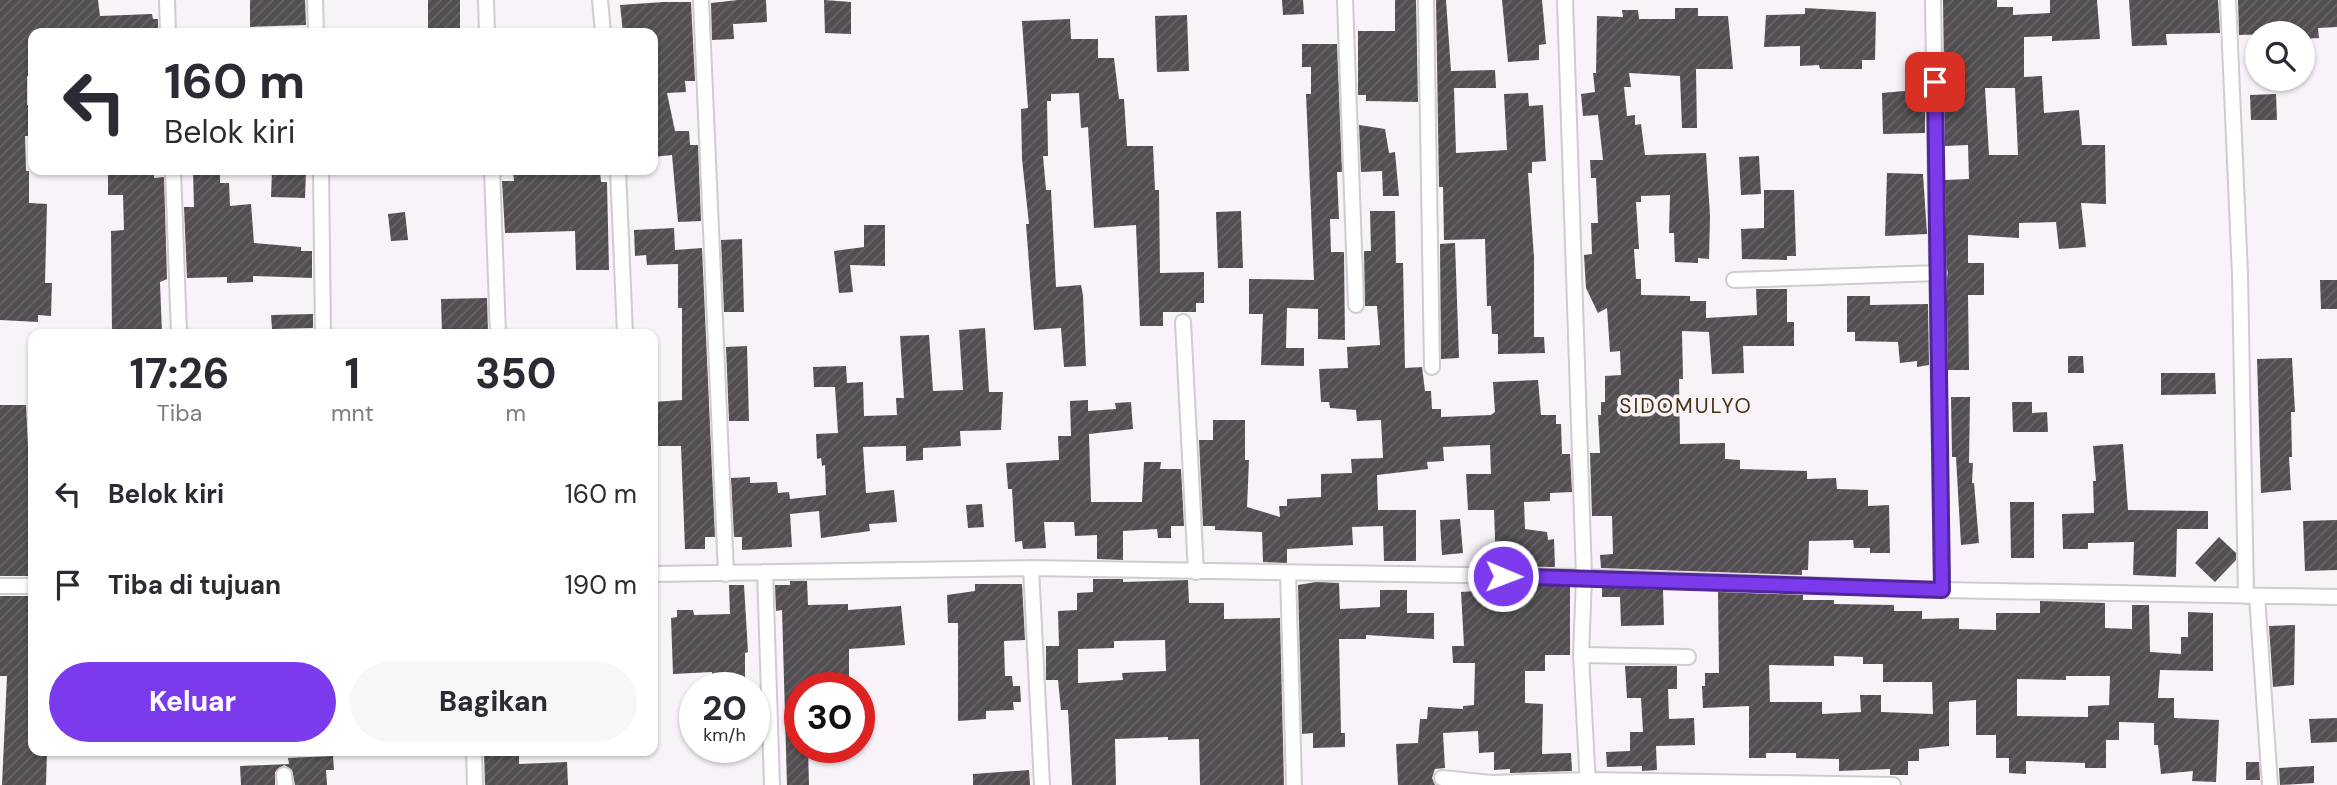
<!DOCTYPE html>
<html lang="id">
<style>
:root{--surface:#fff;--page:#f7f7f7;--text:#2b2b33;--muted:#7c7c81;--accent:#7c3aed}
body{margin:0;font-family:"DM Sans",sans-serif;background:var(--page);color:var(--text);height:100vh;display:flex;flex-direction:column;font-size:26px;white-space:nowrap}
*{box-sizing:border-box;margin:0}
p{font-size:23px;color:var(--muted)}
.icon{flex:none;width:38px;height:38px;fill:none;stroke:currentColor;stroke-width:2;stroke-linecap:round;stroke-linejoin:round}
.map{position:relative;flex:1;overflow:hidden}
.details{position:absolute;left:28px;top:329px;width:630px;height:427px;display:flex;flex-direction:column;background:var(--surface);border-radius:14px;box-shadow:0 2px 5px #0004}
.details>*{flex:none}
.top-card{position:absolute;left:28px;top:28px;width:630px;height:147px;border-radius:14px;box-shadow:0 2px 5px #0004;background:#fff;color:var(--text);overflow:hidden}
.fabs{position:absolute;left:2245px;top:21px;display:grid;gap:14px}
.fabs a{display:grid;place-items:center;width:70px;height:70px;border-radius:50%;background:var(--surface);box-shadow:0 2px 5px #0004;font-size:35px}
.speed{position:absolute;left:679px;top:672px;display:flex;gap:14px;font-size:35px;font-weight:700;text-align:center}
.speed>*{display:grid;place-content:center;width:91px;height:91px;border-radius:50%;background:var(--surface);box-shadow:0 2px 5px #0004;line-height:1}
.speed small{font-size:18px;font-weight:400}
.speed .limit{border:10px solid #d22;background:#fff;color:#111}
.pin{position:absolute;display:grid;place-items:center;width:60px;height:60px;color:#fff;margin:-30px;border-radius:14px;box-shadow:0 4px 10px #0006}
.me{position:absolute;width:77px;margin:-38px;rotate:91deg;stroke-linejoin:round;filter:drop-shadow(0 0 5px #0008)}
.turn{display:flex;align-items:center;gap:24px;height:147px;padding:0 21px;font-size:32px}
.turn .icon{width:91px;height:91px;stroke-width:2.5}
.turn b{display:block;font-size:49px;line-height:60px}
.eta{display:flex;justify-content:space-evenly;align-items:center;height:119px;text-align:center}
.eta b{font-size:42px;font-weight:800;line-height:49px}
.action{display:flex;gap:14px;margin-top:auto;padding:14px 21px}
.action a{flex:1;height:80px;border-radius:42px;background:var(--accent);color:#fff;font-size:28px;font-weight:800;line-height:80px;text-align:center}
.action a+a{background:var(--page);color:var(--text)}
ul{padding:0;list-style:none}
li{display:flex;align-items:center;gap:21px;height:91px;padding:0 21px}
li div{flex:1}
li b{display:block;font-size:26px}
li em{font-style:normal}
.map>svg:first-child{display:block}
.building{fill:url(#building-hatch);fill-rule:evenodd}
.lines{fill:none;stroke-linecap:round;stroke-linejoin:round}
.minor-casing{stroke:#cfcbd0;stroke-width:18}
.minor{stroke:#fff;stroke-width:14}
.route-casing{stroke:#51269a;stroke-width:18}
.route{stroke:#7c3aed;stroke-width:12}
.labels{text-anchor:middle;stroke-width:7;stroke-linejoin:round;paint-order:stroke}
.quarter-label{font-size:21px;letter-spacing:2px;fill:#49310e;stroke:#f8f3f9}
</style>
<div class="map">
<svg width="2337" height="785" viewBox="0 0 2337 785">
<defs>
<pattern id="building-hatch" width="6" height="6" patternUnits="userSpaceOnUse" patternTransform="scale(1.75)"><rect width="6" height="6" fill="#524e52"/><path d="M-1 1l2-2M0 6l6-6M5 7l2-2" fill="none" stroke="#676467"/></pattern>
</defs>
<rect width="100%" height="100%" fill="#f8f3f9"/>
<!-- building -->
<path class="building" d="M0,0h98l2,16 52,-2 1,5h5v14h-125v43h-6v29h3l-1,31h-4l1,35h3v32l18,1 -2,79h7l-1,33 -13,-1v7l-38,-2z
M250,0h55l1,25 -56,2z
M428,0h32v33h-32z
M738,0h28l1,22 -34,2 1,15 -22,1 -1,-37z
M824,0l27,2v32l-26,-1z
M1282,0h21l1,14 -21,1z
M1395,0h21l2,102 -52,-1v-6h-8v-64h37z
M1436,0h10l5,71 44,-1 1,18h-42l2,65 51,-3 -3,-56 24,-1 1,13 14,-1 3,56 -14,1v11h-4l6,84v80h10l1,16 -47,1v-20h-6l-1,-28h-4l-2,-67 -41,1 -1,-53h-4z
M1502,0h40l4,44 -7,1v15l-31,2z
M1943,0h54v7h16v8l37,-2v-13h47l3,39 -48,2v-5l-28,1v40l18,-1 2,37 35,-3 3,35h23l1,59 -25,-1 5,44 -27,2 -3,-27 -37,1v15l-51,-3v28h16v32h-16l1,75h-21l-3,-190 24,-1 -1,-34 -23,1zM1985,88h30l3,67h-29z
M2129,0h89l2,33 -54,1 1,11 -35,1z
M2238,0h99v27l-19,1 1,10 -16,1v-6l-64,2z
M664,2h27l4,79h-10l1,11 -19,1 8,38h14l1,14h8l3,76 -23,1 -6,-67 -19,2v-124h-30l-3,-28z
M1675,8h23v8h30l5,53h-37l1,59h-15l-2,-52 -51,-3 2,14h-7l3,29 8,-1v10l6,-1 4,31 61,-2 4,63 -1,43 -11,-1v5l-23,-1 -1,-29h-5l1,-38 -29,1v6h-5l3,47h-5l2,30h5v16l49,1v5h16v17l51,-3 -1,-26h31v33h7v24h-51l1,27 -32,1 -3,-42 -27,-1 1,48h-4l1,65 45,-1v16l15,1v9l67,2v8l29,-1 1,11 31,1v16l21,-1 1,48h-20v-5h-16l-1,-8 -44,1 -1,29h-6v5l-201,-7 -1,-13 13,-1 -1,-38h-20l-2,-63h10l-2,-38h3v-13h4v-26l16,-1 -1,-24 -10,1 -3,-44 -9,5 -12,-25 -2,-33 8,-1 -1,-31h7l-2,-45h-5l-1,-18h13l-5,-45 -15,1 -2,-22 14,-2 -2,-19h3l1,-57 26,1 -1,-7h16l1,9h36z
M1805,8l71,4 -1,48h-13v9h-42l-1,-4 -19,1v-20l-36,1 2,-32 39,-1z
M1187,15l2,56 -32,1 -2,-56z
M1070,19l1,20h27v19h16l5,41h5l3,47h26l2,44h4l1,83 44,-1v31h-8v9h-33v14h-23l-4,-101 -42,3 -6,-101 -7,1 -2,-35 -28,1v7h-4l1,55h-5l3,34h5l5,97 25,-2 2,10 3,71 -22,1 -3,-39 -27,2 -8,-106h3l-7,-65 -1,-50 7,-1 -6,-87z
M1302,44h35l5,128h-5l2,47h-9l1,33h13l1,88 -27,-1v-30l-31,-1 -1,40h18v18l-43,-1 2,-51h-14v-35l65,1 -8,-186h5v-27h-9z
M1925,89v44l-42,1 -1,-41z
M2276,94l1,26h-26l-1,-25z
M1359,125l26,4 4,24 6,-1 4,44h-16l-1,-25 -21,1z
M1759,156l2,38 -20,1 -2,-38z
M108,170h46v8l10,-1 3,102 -7,3 2,52h-50l-1,-103 13,-1 -1,-35h-15z
M193,170h27v13h9l1,23 21,-2 3,39 47,4v4h11v27l-59,-2v6l-26,1v-6l-40,1 -3,-71h10z
M272,170h34l-1,28 -34,-1z
M513,170l87,1 1,11h6l2,88h-33l-1,-39 -70,2 -3,-52h12z
M1887,173l36,1 4,60 -42,2z
M1764,190h30l2,66h-9v4l-45,-1 -1,-30 23,-1z
M1241,211l2,57h-25l-2,-56z
M1370,211h25l1,52h7l2,105 17,-1 3,24h6l1,18h9v8l50,-2 4,-3 -2,-30 45,-2 3,35h15v9h5l1,30h8l2,38 -22,1v8l-26,1 1,27 22,3 1,8 6,-1 1,28 -59,-1 -2,-56h-26l-2,-36h25l-1,-29 -47,2 1,14 -17,1 1,7 -51,6 1,35h38v51h-32l-1,-35 -31,1 1,18 -66,4v14l-24,-1 -1,-30 -47,-2v-4h-12l-4,-86h14v-20h32v40h4l-2,47 33,10 -1,-11h8v-7l34,-2v-23l31,-1 -1,-14 32,-1 -2,-38 -24,1 -1,-11 -26,-2 -1,-6h-8l-2,-33 29,-1 -1,-21 33,-2 -3,-39h-12l-1,-55h7z
M405,212l3,28 -17,1 -3,-27z
M864,225h21v41l-35,-1 3,27 -14,1 -5,-42 30,-4z
M674,228l1,22 27,-2 13,289h-10v12h-20l-4,-103h-28v-44l29,-2v-92h-4v-44l-31,1 -1,-10 -11,1 -1,-26z
M742,239l2,73h-20l-3,-72z
M1455,243l4,115 -18,1 -1,-115z
M2320,280h17v29h-16z
M1847,296h23v9l58,-1 1,61 -12,2v-6l-17,2 -2,-21 -43,-1v-9h-8z
M487,298l1,34 -46,1 -1,-34z
M313,314v14l-41,1 -1,-14z
M985,328l4,64h14l-2,38 -41,1 1,15 -38,2v12l-17,1v-15l-43,1 3,46 28,-3 3,32 -28,2 1,7 -49,7 -2,-27 -29,3 2,33 -50,3v-13h-8l-3,-59 19,-1v6l27,-1 1,11 11,-1 1,7 36,-4 -1,-30 -3,1 -1,-8 -4,1 -1,-25 22,-1 -3,-46h-21l-1,-20 33,-1 1,17 16,-1 1,34 33,-1 -1,-17h8l-4,-62 29,-1 4,56 30,-1 -4,-60z
M747,346l2,75h-20l-3,-74z
M2068,356h15l1,17h-16z
M2292,358l3,54h-4l1,45h-3l2,33 -30,3 -4,-134z
M2161,373h54l1,21 -55,1z
M1951,397h19l-1,66h4l-1,20h2l5,60 -18,2 -5,-88h-4z
M1088,400v11l28,-2 -1,-6 16,-1 2,27 -44,5 2,68h51l2,-40h17l-1,7h21l3,57h-13v12h-13l-1,-9 -34,2v29l-26,-1v-24l-22,1 -1,-14h-30l2,26 -23,1 -1,-8 -7,1 -3,-53h-4l-2,-26 53,-3 -1,-24h13l-1,-35z
M2012,402h20v11l15,-1 1,20h-35z
M0,405h26l2,42h5v129h-33z
M2123,444l5,66 80,1v18h-31l-1,48 -43,-2 1,-33 -46,1v6h-25l-1,-35 32,-1 -1,-32h3l-3,-35z
M2010,502h24v56h-23z
M982,504l2,23 -16,1 -2,-23z
M1460,519l3,34 -21,2 -2,-35z
M2337,520v50l-32,1 -2,-50z
M2219,537l17,16v7l-21,22 -20,-19z
M1093,579h30v3l65,-2 1,23h35v16l56,-1 4,167h-84l-1,-46 -31,1v-3l-53,2 1,46h-44l-4,-75h-7l-3,-30h-12v-34h13l-1,-35 19,-1v-17l16,-1zM1165,640l1,31 -44,2 1,7 -45,3v-34l36,-1v-7z
M790,581h17l1,24 40,-1v6l53,-4 4,39 -56,4v39h-15v-5h-27v5h-7v59h8l1,38h-22l-5,-175 -6,1 -1,-26h15z
M1316,582l23,1 1,26 40,-2v-17h27v23h27v26l-68,-4v4h-27l2,94h4v14l-32,1v-15l-11,1 -4,-149z
M975,584h47l3,56 -21,1 1,35h7l1,10h7l1,16h-8l1,8 -28,1v8l-28,2v-98h-10l-1,-28 28,-4z
M729,585h15l4,67 -3,1v35h-33v-16l-39,2 -2,-56 6,-1v-7h16l1,5 36,-1z
M1489,585l81,1v69h-25v16h-20v32l18,1 -1,50 29,-1 1,18 -62,2v-4l-16,1v-18l-15,1 -1,-22 -35,2 2,35 -10,1 -3,9 3,7h-37l-2,-41 22,-1 2,-24h7l1,-12 35,2v-3l11,-1 1,-42h-22l-1,-17h12l-3,-54 28,-2z
M1602,587l61,3 1,35 -43,1 -1,-29h-18z
M1718,592l85,3v5h31v4l60,1v6h28v8l37,-1v11l37,1v-17h44v-12l65,2v25l27,1v-24h17l1,47 31,2v-17h7v-25l25,1v58l-53,-1 -2,28h16v20l45,2 -3,62 -24,-1 1,-10 -32,3 -3,-29h-4v-22l-35,-1v18h-13v28h-21v-5l-59,-2v13l-17,-1v-15h-13v-23h-20v-35l-27,2v44l-30,3v12h-11v14h-18v-6l-51,2v-12l-43,-1v-5h-30v5h-17v-52l-46,2 -1,-22h3v-13h14zM1834,656l29,1v7h20v18h49l1,32 -52,-2v-17h-21l1,17 -39,2v-12h-52l-1,-37 65,1zM2066,676h44l-1,29 -21,1v11l-71,-1v-37l49,1z
M0,596h31l2,155h14l-1,34h-44l5,-109h-7z
M2295,625l-1,60 -21,2 -4,-61z
M1625,666h52v23h-9l1,30 25,-1 1,27 -39,1 1,24 -15,1v-5l-35,1 -1,-15 24,-1v-19h13l-2,-34h-14z
M2337,718v24l-26,1 -2,-24z
M484,751h35v13l48,-2 1,23h-83z
M333,756l1,14h-8l1,15h-32l-3,-15 -8,-5 -9,7v13h-34l-1,-19 49,-2 -1,-6z
M2246,762h13l1,18h-14z
M2314,766v17l-34,2 -1,-17z
M1029,770l1,15h-57v-11z"/>
<g class="lines">
<defs>
<path id="minor" d="M167,0l1,33
M315,0l1,33
M486,0l1,33
M600,0l3,33
M701,0l25,574
M1345,0l11,305
M1426,0l6,367
M1565,0l19,577 -3,78 7,130
M1933,0l9,590
M2228,0l12,275 6,321
M173,170l6,164
M321,170l2,164
M492,170l6,164
M618,170l7,164
M1734,280l205,-7
M1183,322l13,250
M1031,568l11,217
M765,572l7,213
M1288,573l6,212
M653,574l378,-6 553,9 358,13 395,7
M0,586h33
M2257,596l13,189
M1581,655l107,2
M474,751l1,34
M284,775l1,10
M1442,778l49,5 97,-3 305,5"/>
</defs>
<!-- minor casing -->
<use href="#minor" class="minor-casing"/>
<!-- minor -->
<use href="#minor" class="minor"/>
</g>
<g class="lines">
<defs>
<path id="route" d="M1503,576l439,14 -7,-508"/>
</defs>
<!-- route casing -->
<use href="#route" class="route-casing"/>
<!-- route -->
<use href="#route" class="route"/>
</g>
<g class="labels">
<!-- quarter labels -->
<g class="quarter-label">
<text x="1686" y="413">SIDOMULYO</text>
</g>
</g>
</svg>
<div class="fabs">
<a><svg class="icon" aria-label="search" viewBox="0 0 24 24"><circle cx="10" cy="10" r="6"/><path d="M15 15l6 6"/></svg></a>
</div>
<div class="speed"><div>20<small>km/h</small></div><div class="limit">30</div></div>
<div class="pin" style="left:1935px;top:82px;background:#d93025"><svg class="icon" aria-label="arrive" viewBox="0 0 24 24"><path d="M6 21V4h12l-3 4 3 4H6"/></svg></div>
<svg class="me" style="left:1503px;top:576px" viewBox="-20 -20 40 40"><circle r="17" fill="#7c3aed" stroke="#fff" stroke-width="3"/><path d="M0-11L8 9 0 5-8 9z" fill="#fff"/></svg>
<div class="top-card">
<div class="turn"><svg class="icon" aria-label="left" viewBox="0 0 24 24"><path d="M17 20v-9H6M10 6l-5 5 5 5"/></svg><div><b>160 m</b>Belok kiri</div></div>
</div>
<section class="details">
<div class="eta">
<div><b>17:26</b><p>Tiba</p></div>
<div><b>1</b><p>mnt</p></div>
<div><b>350</b><p>m</p></div>
</div>
<ul>
<li><svg class="icon" aria-label="left" viewBox="0 0 24 24"><path d="M17 20v-9H6M10 6l-5 5 5 5"/></svg><div><b>Belok kiri</b></div><em>160 m</em></li>
<li><svg class="icon" aria-label="arrive" viewBox="0 0 24 24"><path d="M6 21V4h12l-3 4 3 4H6"/></svg><div><b>Tiba di tujuan</b></div><em>190 m</em></li>
</ul>
<div class="action"><a>Keluar</a><a>Bagikan</a></div>
</section>
</div>
